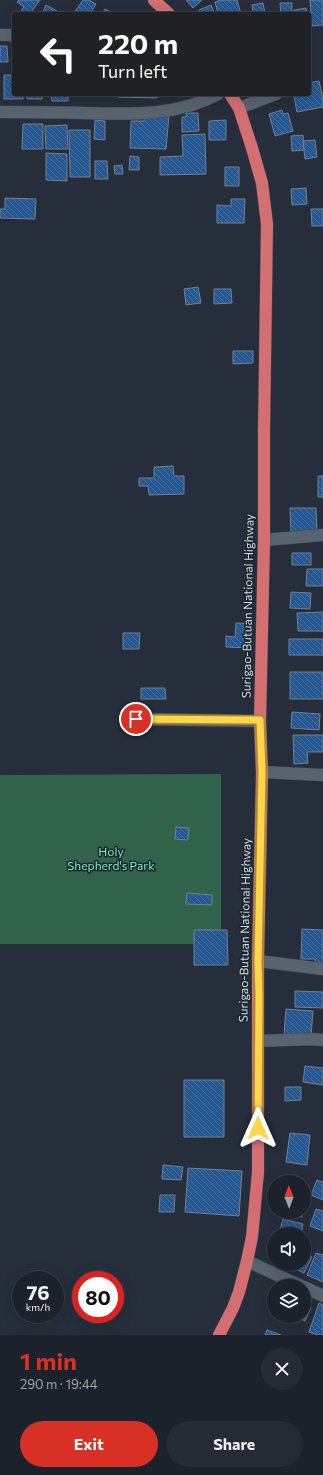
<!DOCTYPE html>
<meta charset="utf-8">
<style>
:root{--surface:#1c222c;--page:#252a34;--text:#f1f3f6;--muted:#a0a4a9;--line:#3a3f48;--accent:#d93025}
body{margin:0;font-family:Commissioner,sans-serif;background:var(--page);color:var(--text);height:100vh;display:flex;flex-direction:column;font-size:15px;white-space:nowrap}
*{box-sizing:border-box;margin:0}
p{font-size:13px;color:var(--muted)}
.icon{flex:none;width:22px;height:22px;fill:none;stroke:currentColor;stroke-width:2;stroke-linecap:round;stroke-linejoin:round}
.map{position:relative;height:1335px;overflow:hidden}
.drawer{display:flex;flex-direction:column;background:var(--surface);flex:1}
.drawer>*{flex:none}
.hud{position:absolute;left:12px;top:12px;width:299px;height:84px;border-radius:4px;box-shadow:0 4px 16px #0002,0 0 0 1px var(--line);background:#202124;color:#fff;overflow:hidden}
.needle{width:26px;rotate:359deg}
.fabs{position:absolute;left:267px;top:1175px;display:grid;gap:8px}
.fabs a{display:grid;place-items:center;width:44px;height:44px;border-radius:50%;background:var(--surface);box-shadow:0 4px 16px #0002,0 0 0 1px var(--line);font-size:20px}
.speed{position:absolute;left:12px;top:1271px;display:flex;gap:8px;font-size:20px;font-weight:700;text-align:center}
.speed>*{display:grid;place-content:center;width:52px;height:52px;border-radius:50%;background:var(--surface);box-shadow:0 4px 16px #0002,0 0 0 1px var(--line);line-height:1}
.speed small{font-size:10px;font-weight:400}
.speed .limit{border:6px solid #d22;background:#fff;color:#111}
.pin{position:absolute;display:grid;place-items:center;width:34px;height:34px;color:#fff;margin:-17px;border:2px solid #fff;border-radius:50%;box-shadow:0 1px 4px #0007}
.me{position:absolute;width:44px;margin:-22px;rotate:0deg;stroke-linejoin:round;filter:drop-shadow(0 0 3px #0008)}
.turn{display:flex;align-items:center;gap:14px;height:84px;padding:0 20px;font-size:18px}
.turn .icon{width:52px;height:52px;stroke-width:2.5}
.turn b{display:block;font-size:28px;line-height:34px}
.round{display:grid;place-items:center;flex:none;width:42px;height:42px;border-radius:21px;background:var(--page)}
.overview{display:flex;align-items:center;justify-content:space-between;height:68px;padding:0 20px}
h1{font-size:24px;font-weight:700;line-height:30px;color:var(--accent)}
.action{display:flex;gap:8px;margin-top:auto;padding:8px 20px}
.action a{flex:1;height:46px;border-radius:24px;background:var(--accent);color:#fff;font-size:16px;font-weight:700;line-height:46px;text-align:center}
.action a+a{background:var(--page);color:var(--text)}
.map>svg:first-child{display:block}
.green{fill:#30634a}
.building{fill:url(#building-back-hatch);stroke:#75808e}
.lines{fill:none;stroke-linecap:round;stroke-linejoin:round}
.minor-casing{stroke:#424953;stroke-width:13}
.highway-casing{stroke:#424953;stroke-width:13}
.minor{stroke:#586370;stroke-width:12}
.highway{stroke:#d36e71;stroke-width:12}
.route-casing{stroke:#a68a30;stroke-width:10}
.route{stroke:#ffd54a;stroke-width:7}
.labels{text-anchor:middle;stroke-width:3;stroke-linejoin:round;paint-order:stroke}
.street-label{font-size:12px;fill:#d6dce3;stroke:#1c2530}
.park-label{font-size:12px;fill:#77f2b7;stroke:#1c2530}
</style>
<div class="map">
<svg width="323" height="1335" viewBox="0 0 323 1335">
<defs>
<pattern id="building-back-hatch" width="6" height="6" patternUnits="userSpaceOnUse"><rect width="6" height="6" fill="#255791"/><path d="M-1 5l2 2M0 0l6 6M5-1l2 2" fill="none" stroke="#446fa0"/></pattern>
</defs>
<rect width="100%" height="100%" fill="#252e3a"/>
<!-- green -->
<path class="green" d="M221,774v170h-221v-169z"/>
<!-- building -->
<path class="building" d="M19,0h21l-10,14h-4l-5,-3 3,-4 -7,-5z
M83,0h6l7,4 -6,10h-14l-2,-1z
M186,0h16l-9,8z
M221,0h16l4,14h-23l-3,-12z
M310,0h13v25l-11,1z
M263,3l2,11h-12l-1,-9z
M280,3h12v10l-11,1z
M46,5l11,6 -1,3h-14z
M211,5l4,9h-15l-1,-4z
M306,8l1,6h-13v-4z
M105,9l9,5h-12z
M0,46h7l1,16h-8z
M4,75h10v19h9v5h-19z
M319,81l4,18v8l-26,5 -3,-15 15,-3v-11z
M26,94h16v5h-15z
M51,94h17v7h-16z
M118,94h39v4l-39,-1z
M282,110l1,4 5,-1 5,18 -18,5 -6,-22z
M145,113l24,2 -3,34 -36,-1 1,-27h13z
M186,113h12l1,18 -17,1v-15h4z
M95,120l10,1v19l-11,-1z
M226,120v20h-17v-19z
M23,124h20v25h-21z
M67,125l1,24h-22l-1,-23z
M69,130h21v47h-20z
M205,134l1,40 -46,1v-18l23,-1 -1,-21z
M303,135l1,15 -12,1 -1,-15z
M315,140l2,17 -12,2 -2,-18z
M46,153l21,1v27l-21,-1z
M130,156l9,1v13h-10z
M95,161h12l1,18h-13z
M122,165l1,9h-8l-1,-8z
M225,167h14v19h-14z
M306,188l1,16 -15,1 -1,-16z
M5,198l31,1 -1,20 -35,-1v-9h5z
M231,199h14l-1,24h-27v-18l14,1z
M311,209h12v17h-11z
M198,287l3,16 -15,2 -2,-16z
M214,289h17l1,14 -18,1z
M233,351h20v12l-20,1z
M173,466l1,10h10v18l-35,1 -1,-9h-9v-8h15v-11z
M318,476h5v21h-5z
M290,508h26l1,23 -26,1z
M292,553h19v12h-19z
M307,569h16v17h-17z
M291,592l20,1 -1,16 -20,-1z
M323,612v19h-25l-1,-18z
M236,623l16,1 -1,24 -25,-1v-11l9,1z
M123,633h17l-1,16h-16z
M289,639h34v16h-34z
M290,672h33v27h-33z
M141,688h24l1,11h-25z
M130,705h12v14h-11z
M292,712l28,2 -1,16 -28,-2z
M293,735h30v17h-16l1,11 -14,1z
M176,827l13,1 -1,12 -13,-1z
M187,893l25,2v10l-26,-1z
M302,929l21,1v37h-8v-8h-14z
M194,930h33l1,35h-34z
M295,991l28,1v16l-28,-1z
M286,1009l27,2 -2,26 -27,-2z
M305,1066l18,2v17l-20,-3z
M184,1080h40v57h-40z
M285,1087h16v13l-16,1z
M290,1133l20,2 -3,30 -21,-3z
M163,1165l20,2 -2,13 -19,-1z
M188,1168l54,3 -3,45 -54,-4z
M317,1180l6,2v18l-12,-5z
M304,1185l5,1 -3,10 -2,-1z
M160,1195h15l-1,17h-15z
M316,1209l7,2v20l-13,-5z
M284,1212h19l-1,5 -19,-3z
M283,1219l20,5 -2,10h-22z
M304,1253l8,4 -8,16 -12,-6 1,-3h11z
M316,1253l7,2v27l-16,-7z
M319,1303l4,2v30h-5l-9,-3z
M304,1305l7,3 -6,13 -10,-5h9z
M267,1330l14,5h-16z"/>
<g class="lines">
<defs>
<path id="minor" d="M0,35h14
M239,108l37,-14
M0,112c28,0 55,0 83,1 46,1 93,4 135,-19
M264,540l59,-5
M136,719l124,2
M262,772l61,3
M258,961l65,8
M258,1041l54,-2 11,1
M247,1261l54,25
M304,1287l19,9"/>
<path id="highway" d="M154,0l15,14
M219,1335l14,-27 6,-16 8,-31 5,-24 6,-65v-211l4,-189 -2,-51 4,-181v-110l3,-206 -5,-41 -10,-35 -13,-40 -9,-14"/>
</defs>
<!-- minor casing -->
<use href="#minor" class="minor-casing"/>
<!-- highway casing -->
<use href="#highway" class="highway-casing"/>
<!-- minor -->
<use href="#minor" class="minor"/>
<!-- highway -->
<use href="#highway" class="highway"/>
</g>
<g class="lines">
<defs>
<path id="route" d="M136,719l124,1 2,52 -4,190 1,33 -1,133"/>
</defs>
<!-- route casing -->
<use href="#route" class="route-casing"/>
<!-- route -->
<use href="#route" class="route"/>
</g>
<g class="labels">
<!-- street labels -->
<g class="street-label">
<text transform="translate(248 606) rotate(-89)" y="4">Surigao-Butuan National Highway</text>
<text transform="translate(245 930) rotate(-89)" y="4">Surigao-Butuan National Highway</text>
</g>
<!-- park labels -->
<g class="park-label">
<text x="111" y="856">Holy<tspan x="111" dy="14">Shepherd's Park</tspan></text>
</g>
</g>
</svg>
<div class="fabs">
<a><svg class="needle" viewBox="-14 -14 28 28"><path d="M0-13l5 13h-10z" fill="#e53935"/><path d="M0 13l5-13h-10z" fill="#a0a4a9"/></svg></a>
<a><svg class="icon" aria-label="sound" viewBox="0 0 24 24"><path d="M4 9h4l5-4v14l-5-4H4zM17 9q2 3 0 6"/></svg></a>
<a><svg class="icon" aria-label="layers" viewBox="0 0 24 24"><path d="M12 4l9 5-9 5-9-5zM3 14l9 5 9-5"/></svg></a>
</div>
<div class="speed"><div>76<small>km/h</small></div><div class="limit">80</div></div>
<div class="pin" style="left:136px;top:719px;background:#d93025"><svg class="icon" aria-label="arrive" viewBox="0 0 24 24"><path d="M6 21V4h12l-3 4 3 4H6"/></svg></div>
<svg class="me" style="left:258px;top:1128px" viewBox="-20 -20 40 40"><path d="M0-17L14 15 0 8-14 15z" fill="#ffd54a" stroke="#fff" stroke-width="4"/></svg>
<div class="hud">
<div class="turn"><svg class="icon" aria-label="left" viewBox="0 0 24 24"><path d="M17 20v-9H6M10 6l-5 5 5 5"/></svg><div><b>220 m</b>Turn left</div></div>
</div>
</div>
<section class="drawer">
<div class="overview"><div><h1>1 min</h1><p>290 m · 19:44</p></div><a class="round"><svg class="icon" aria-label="close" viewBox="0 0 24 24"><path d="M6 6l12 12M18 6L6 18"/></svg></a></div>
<div class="action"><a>Exit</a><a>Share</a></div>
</section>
